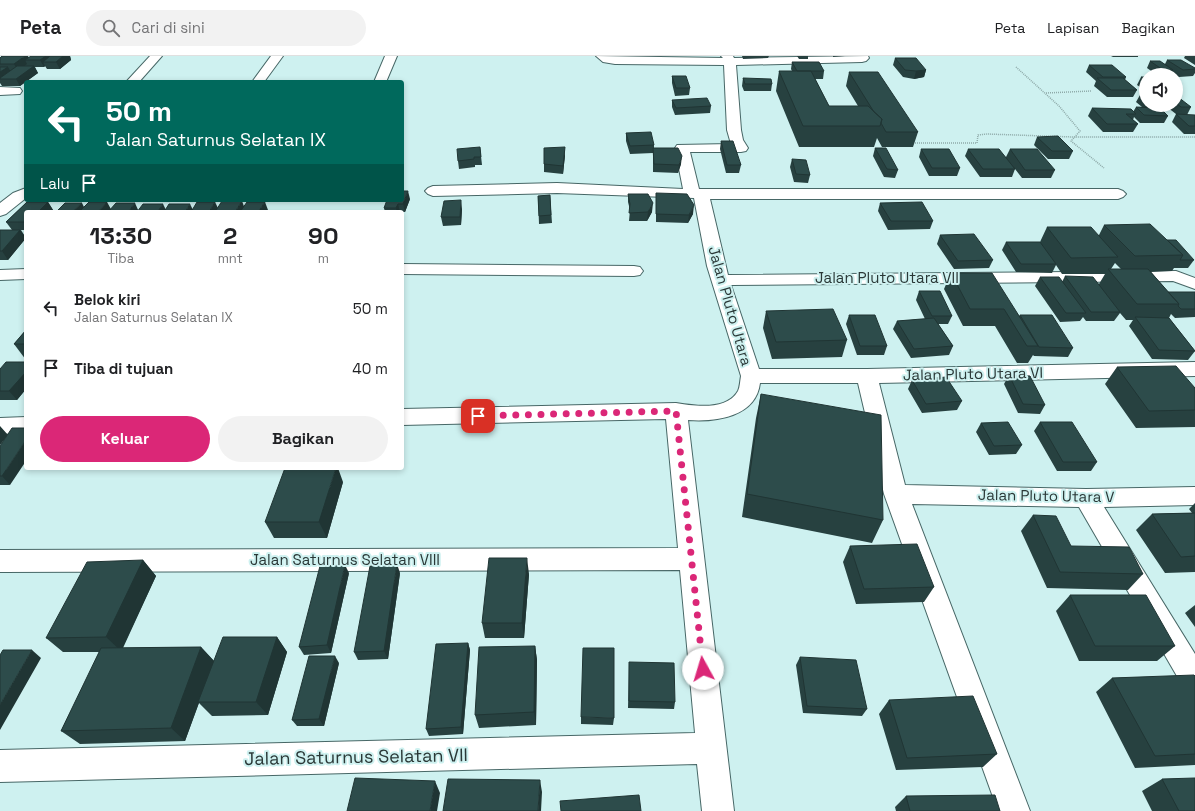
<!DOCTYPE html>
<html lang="id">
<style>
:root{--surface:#fff;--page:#f2f2f2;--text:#202124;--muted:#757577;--line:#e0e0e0;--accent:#db2777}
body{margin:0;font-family:"Space Grotesk",sans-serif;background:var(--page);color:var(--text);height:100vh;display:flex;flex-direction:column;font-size:15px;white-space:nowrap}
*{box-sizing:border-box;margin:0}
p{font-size:13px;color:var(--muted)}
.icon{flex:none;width:22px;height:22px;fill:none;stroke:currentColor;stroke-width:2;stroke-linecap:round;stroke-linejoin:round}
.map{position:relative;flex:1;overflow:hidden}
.drawer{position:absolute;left:24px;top:154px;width:380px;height:260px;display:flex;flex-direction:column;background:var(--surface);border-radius:4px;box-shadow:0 2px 6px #0003}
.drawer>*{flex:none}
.guide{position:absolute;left:24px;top:24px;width:380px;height:122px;border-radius:4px;box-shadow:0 2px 6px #0003;background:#00695c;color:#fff;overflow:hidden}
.tools{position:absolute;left:1139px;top:12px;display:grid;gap:8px}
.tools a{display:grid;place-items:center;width:44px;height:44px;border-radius:50%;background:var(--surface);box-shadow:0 2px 6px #0003;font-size:20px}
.pin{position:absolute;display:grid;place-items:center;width:34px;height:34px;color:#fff;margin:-17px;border-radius:8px;box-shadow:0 2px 6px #0006}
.me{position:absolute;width:44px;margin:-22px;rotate:354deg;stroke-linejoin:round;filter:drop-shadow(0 0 3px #0008)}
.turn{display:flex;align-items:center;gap:14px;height:84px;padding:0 16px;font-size:18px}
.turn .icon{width:52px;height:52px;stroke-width:2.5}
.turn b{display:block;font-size:28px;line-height:34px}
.then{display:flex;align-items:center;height:38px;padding:0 16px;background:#0003;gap:8px;font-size:15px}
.eta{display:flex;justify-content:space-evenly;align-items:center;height:68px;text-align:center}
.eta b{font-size:24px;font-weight:600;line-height:28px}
.action{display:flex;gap:8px;margin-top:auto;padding:8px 16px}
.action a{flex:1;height:46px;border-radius:24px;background:var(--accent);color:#fff;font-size:16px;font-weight:600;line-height:46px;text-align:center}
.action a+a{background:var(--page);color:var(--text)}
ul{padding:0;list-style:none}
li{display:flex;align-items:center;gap:12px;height:60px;padding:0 16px}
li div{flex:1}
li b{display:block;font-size:15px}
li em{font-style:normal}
header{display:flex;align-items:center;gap:24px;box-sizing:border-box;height:56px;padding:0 20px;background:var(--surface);border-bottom:1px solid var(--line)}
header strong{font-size:19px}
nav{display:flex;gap:22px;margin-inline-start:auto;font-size:14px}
.search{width:280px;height:36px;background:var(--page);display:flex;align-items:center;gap:10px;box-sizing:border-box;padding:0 14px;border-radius:22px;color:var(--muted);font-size:15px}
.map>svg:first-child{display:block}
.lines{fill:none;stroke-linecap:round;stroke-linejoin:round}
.minor-casing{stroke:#476766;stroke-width:2}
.path{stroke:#8ea9a8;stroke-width:1.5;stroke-dasharray:1 1;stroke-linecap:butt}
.minor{fill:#fff;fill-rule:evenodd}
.wall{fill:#274140;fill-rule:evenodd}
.shaded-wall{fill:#203534}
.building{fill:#2d4c4b;stroke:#203534}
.route{stroke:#db2777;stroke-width:7;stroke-dasharray:0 12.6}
.labels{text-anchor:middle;stroke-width:4;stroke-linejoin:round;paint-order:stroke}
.street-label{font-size:15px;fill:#2a3837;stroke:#cef1f0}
.near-street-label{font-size:18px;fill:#2a3837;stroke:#cef1f0}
</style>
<header>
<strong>Peta</strong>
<div class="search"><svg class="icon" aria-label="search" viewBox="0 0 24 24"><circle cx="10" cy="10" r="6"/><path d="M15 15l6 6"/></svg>Cari di sini</div>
<nav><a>Peta</a><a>Lapisan</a><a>Bagikan</a></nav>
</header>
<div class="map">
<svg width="1195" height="755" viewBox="0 0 1195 755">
<rect width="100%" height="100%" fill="#cef1f0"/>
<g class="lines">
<defs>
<path id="minor" d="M150,0h12l-23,26h-13z
M271,0h12l-19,26h-12z
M385,0h12l-11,26h-12z
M596,0l127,2 -2,-2h12l1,2 134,-2 1,2 -3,3 -4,1 -126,3 5,65 2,10 5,8 -2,3 -5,1h-51l9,37h419l5,2 3,3 -3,3 -5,2h-408l18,76 448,-4 19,7v11l-22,-8 -442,4 28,84h108l328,-7v14l-316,7 26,102 181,4 109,-2v18l-91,2 91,147v40l-10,-4 -106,-183 -167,-3 118,307h-32l-114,-317 -26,-111h-98c-4,34 -44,39 -72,37l46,391h-32l-5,-47 -697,18v-32l695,-17 -15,-163 -680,2v-22l678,-2 -12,-129 -264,6v-16l274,-6c18,3 51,8 62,-12 2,-4 2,-10 3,-15l-34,-110 -13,-68 -137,-5 -124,3 -5,-2 -3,-3 3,-3 5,-2 124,-3 126,6 -8,-41 2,-3 54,-1 -4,-14 -3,-65 -109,-1 -12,-2z
M0,31l20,1 2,3 -2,3 -20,1z
M26,132v10l-20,16 -6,2v-13l13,-10z
M402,208l232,2 6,1 3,4 -3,4 -6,1 -232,-2z
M26,213v10l-26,1v-10z
M26,361v16l-26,1v-16z"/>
</defs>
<!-- minor casing -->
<use href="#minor" class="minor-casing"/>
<!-- path -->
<path class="path" d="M1016,11l43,39 21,25 -9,10 33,27
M1046,37l45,-2
M911,87h66l1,-8 9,-1 86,3h122"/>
<!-- minor -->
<use href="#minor" class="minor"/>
</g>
<!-- wall -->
<path class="wall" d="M31,0h39l1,4 -11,9h-13l-2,-3 -1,1h-9l3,6 -18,13h-18l-2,-3v-25h29z
M742,0h27l-1,2 -25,1z
M797,0h11v3h-9z
M833,0h12l-12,1z
M1111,0h27v1h-25z
M1185,0h10v9l-11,-7z
M895,2l31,12 -2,7 -10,2 -11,-2 -10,-12z
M1167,4l28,8v5l-2,3 -14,1 -7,-4 -2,2h-13l-10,-7 3,-7 15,3z
M792,6l32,9 -1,8h-8l14,27h29l-12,-20 3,-14 69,60 -5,15h-31l-5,-9 -3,9h-75l-23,-56 3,-20h13l-1,-2z
M1089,9l37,12 -1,3 12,10 -4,7h-26l-13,-11 2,-5 -10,-9z
M672,20l18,12 -1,7 -14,1 -3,-13z
M1141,21h5v14l-9,-6z
M743,22l29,6 -1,7h-27l-2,-5z
M1140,39h6v10h30v-8l15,10 -4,8h8v19h-11l-12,-12 4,-8 -9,-7 -1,2h-5l7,7 -4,7h-24l-6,-6 -1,3 5,4 -5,8h-30l-15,-16 4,-8 41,4 3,-5h6l-6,-5z
M672,44l39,6 -1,7 -35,2 -3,-8z
M626,77l28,12v3l27,16 -3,9 -25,-1v-19l-23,1 -4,-13z
M1037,81l36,14 -4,8h-21l-14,-14z
M721,85l20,24 -2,8h-13l-6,-24z
M480,91l2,18h-7v2l-16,2 -1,-8z
M875,92l23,22 -3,8 -11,-1 -11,-21z
M921,93l39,19 -3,8h-28l-10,-19z
M968,93l38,8 4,-8 45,21 -4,8h-29l-7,-9 -3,8h-32l-15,-21z
M565,99l-2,19 -19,-2v-8z
M792,103l18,16 -2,8 -14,-1 -4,-15z
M656,137l37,21 -5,9 -32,-1z
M628,138l24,18 -5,9h-18l1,-11 -2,-8z
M550,139l2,28 -13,1 -1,-28z
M410,143l-5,13h-20l-1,-4z
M27,146h21l5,8 -2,2h-25v18h-5l5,8 -18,22h-8v-30h12l-6,-8z
M880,147l53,18 -3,8 -42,1 -10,-19z
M462,153l-1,16 -18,1 -2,-9z
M1104,169l63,15 27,20 -6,8h-14l-2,3 -21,1 17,20h27v25l-20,1 -4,-4 -2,4 26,33 -7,9 -36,-1 -23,-33 4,-6h-7l-6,-7 -6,8h-28l-3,-4 -3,4 -20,1 -25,-36 5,-9 22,5 3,-6 34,8 6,-10h-43l-6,-9 -4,8 -36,-1 -14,-22 4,-8h34l7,-15 52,8zM1115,207l6,6h-10z
M940,179l53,25 -4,8 -35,1 -17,-25z
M951,217l68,43 1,-1 53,33 -5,9 -34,-1 -1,-1 -5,8h-11l-22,-37h-32l-19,-37z
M919,235l33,25 -4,8h-10l15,22 -4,9 -38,3 -18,-29 4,-8 28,-2 -9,-19z
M766,255l81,29 -5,17 -70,2 -9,-31z
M849,259l38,31 -3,9h-27l-11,-31z
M26,274v30l-12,-16z
M26,306v27l-9,11h-17v-31z
M1117,311l78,21v39l-59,1 -31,-44z
M1009,319l36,30 -5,9 -22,-1 -14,-29z
M912,324l50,21 -5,9 -35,3 -14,-24z
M761,338l122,126 -11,23 -130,-26 14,-99z
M1040,366l57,40 -6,9h-34l-23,-40z
M981,367l41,22 -6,9 -27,1 -13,-23z
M0,390l10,39h-10z
M343,426l-16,56h-53l-9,-16z
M1195,447v69l-30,1 -29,-43 16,-16 40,-1 -3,-4z
M1033,459l38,31 72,28 -15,16 -81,-2 -26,-57z
M850,490l84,41 -10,15 -68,2 -13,-42z
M143,504l13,16 -33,72 78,-1 13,14 63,-24 10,15 -19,63 -56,1 -13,-13 -14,38 -105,3 -19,-13 39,-79h-37l-17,-14z
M349,517l-18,80 -27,2 -5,-8z
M400,517l-12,86 -30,1 -4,-8z
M529,518l-5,64h-39l-3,-15z
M1070,539l105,51 -18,15h-78l-23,-50z
M1195,549v22l-10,-14z
M468,587l2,7 -7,84 -34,2 -3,-7z
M535,590l2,14 -1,65 -57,3 -4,-13z
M800,601l67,52 -5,7 -59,-3 -7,-48z
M629,606l46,40 -1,7 -46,-1z
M339,607l-15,63h-27l-5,-6z
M1195,620v89l-60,3 -39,-76 16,-14z
M889,644l108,54 -14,13 -87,3 -17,-56z
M581,661l33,1 -1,7 -32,-1z
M1162,723l33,32h-43l-10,-20z
M906,740l94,15h-104l-1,-4z"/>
<!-- shaded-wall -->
<path class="shaded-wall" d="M25,0h3l2,4h-5l2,4 -9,7 -4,-7z
M46,0h7l-10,6 2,4 -1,1 -4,-7z
M63,0h7l1,4 -11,9 -4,-7z
M34,10l4,7 -18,13 -4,-7z
M8,11l4,7 -12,5v-7z
M926,14l-2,7 -10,2 2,-8z
M565,91v8l-2,19v-8z
M682,100l-1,8 -3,9 1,-8z
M408,135l2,8 -5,13 -2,-8z
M461,144l1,9 -1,16 -1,-8z
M242,145l3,8 -1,3h-9z
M48,146l5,8 -2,2h-13z
M107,146l5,9 -2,1h-12z
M215,146l4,8 -1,2h-9z
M265,146l3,8 -2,2h-8z
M82,147l4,8 -1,1h-13z
M135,147l4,9h-11z
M653,147l-1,9 -5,9 1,-9z
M163,148l4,8h-10z
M190,148l4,8h-9z
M398,148l2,8h-3l-1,-4z
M694,149l-1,9 -5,9 1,-8z
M20,174l6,8 -18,22 -6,-9z
M26,316v17l-9,11 -8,-9z
M0,370l8,9 -8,10z
M26,384v21l-16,24 -8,-9z
M336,412h2l5,14 -16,56 -8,-16z
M527,502l2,16 -5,64 -2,-15z
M143,504l13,16 -35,75 -15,-14z
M397,508l3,9 -12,86 -4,-8z
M345,509l4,8 -18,80 -4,-8z
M277,581l10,15 -19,63 -12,-13z
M468,587l2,7 -7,84 -2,-7z
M535,590l2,14 -1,65 -2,-13z
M201,591l13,14 -29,80 -14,-13z
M32,594l9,8 -41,72v-25z
M335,600l4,7 -15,63 -5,-7z
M540,724l2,12 -1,19h-3z
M435,725l5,12 -3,18h-7z"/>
<!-- building -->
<path class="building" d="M2,0h23l-11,8h-14v-6z
M31,0h15l-6,4h-15z
M50,0h13l-7,6h-13z
M895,2h21l10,12 -10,1 -11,-1z
M1167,4h14l14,8v1l-12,1z
M1150,5h10l13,9h-10z
M792,6h27l5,9h-27z
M1089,9h23l14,12h-23z
M17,10h17l-18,13h-16v-1z
M0,11h8l-8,5z
M779,15h32l18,35h39l14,13 -2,7h-77z
M849,16h29l40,60h-32l-5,-9 1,-4 -8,-7z
M672,20h14l4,12h-14z
M1141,21h5v4z
M743,22l28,1 1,5h-27z
M1097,22h26l14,12h-26z
M1140,39h6v5z
M1176,41h2l13,10h-10l-5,-4z
M707,42l4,8 -35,2 -4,-8z
M1136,51l24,1 8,8 -24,-1z
M1092,52l39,1 5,5h-10l12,10h-31z
M1176,58l19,1v11h-6z
M651,76l3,13 -24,1 -4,-13z
M1058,80l15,15h-21l-15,-14z
M721,85h12l8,24h-14z
M480,91l1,10h-7v2l-16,2 -1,-12z
M565,91l-2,19 -19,-2v-16z
M653,92h25l4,8 -3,9 -25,-1z
M875,92h11l12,22 -11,-1z
M921,93h28l11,19h-28z
M968,93h31l16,20h-32z
M1010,93h27l18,21h-30z
M792,103l14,1 4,15 -14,-1z
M402,135h6l-5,13h-5l-2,4h-12l3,-8h15z
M656,137l31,1 7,11 -5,10 -33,-1z
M628,138h20l5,9 -5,9 -19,1 1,-9z
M550,139l1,20 -12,1 -1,-20z
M461,144l-1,17h-19l3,-16z
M222,145h20l-7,11h-20z
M27,146h21l-10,10h-12v10h-20z
M89,146h18l-9,10h-19z
M197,146h18l-6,10h-18z
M247,146h18l-7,10h-18z
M922,146l11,19h-42l-11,-18z
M65,147h17l-10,9h-16z
M116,147h19l-7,9h-20z
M143,148h20l-6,8h-20z
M169,148h21l-5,8h-21z
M1150,168l33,31 -48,1 -31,-31z
M1047,171h44l27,30 -47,1z
M0,174h20l-18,21h-2z
M974,178l19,26 -35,1 -18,-26z
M1167,184h9l18,20h-14l3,-5z
M1006,186h34l16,22h-35z
M1108,213h40l31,35h-42z
M951,217h41l46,73h-11l-23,-37h-34z
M1065,220l28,1 27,35h-29z
M1040,221h19l27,36h-20z
M919,235h21l12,25h-20z
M1168,236h27v17h-14l-3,-3 1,-2z
M833,253l14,31 -71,2 -10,-31z
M849,259h26l12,31h-27z
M1020,259h32l21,33 -34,-1z
M1135,261l34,1 26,33 -36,-1z
M934,262l19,28 -39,3 -17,-28z
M26,274v14h-12z
M6,306h20v10l-17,19h-9v-22z
M1176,310l19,22v22l-46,1 -32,-44z
M1009,319l21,1 15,29 -22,-1z
M946,321l16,24 -36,3 -14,-24z
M761,338l120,21 2,105 -136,-26z
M1008,366l14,23 -28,1 -13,-23z
M1040,366h32l25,40h-34z
M12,372h14v12l-24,36h-2v-30z
M285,412h51l-17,54h-54z
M1195,457v43l-14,1 -29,-43z
M1033,459l23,1 15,30 58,1 14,27 -83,-2z
M917,488l17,43 -70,2 -14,-43z
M489,502h38l-5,65h-40z
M143,504l-37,77 -60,1 41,-76z
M397,508l-13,87 -30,1 16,-86z
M345,509l-18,80 -28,2 21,-81z
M1070,539h76l29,51h-80z
M223,581h54l-21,65h-58z
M468,587l-7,84 -35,2 10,-85z
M535,590l-1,66 -59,3 4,-68z
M201,591l-30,81 -110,3 40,-83z
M583,592h31v70l-33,-1z
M3,594h29l-32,55v-50z
M309,600h26l-16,63 -27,1z
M800,601l56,3 11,49 -60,-3z
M629,606l45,1 1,39 -46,-1z
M1194,619l1,1v78l-40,2 -43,-78z
M973,640l24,58 -90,4 -18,-58z
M355,722l80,3 -5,30h-83z
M1195,722v33h-16l-17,-32z
M448,723l92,1 -2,31h-95z
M639,739l2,16h-80l-1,-10z
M995,739l5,16h-90l-4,-15z"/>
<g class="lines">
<!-- route -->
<path class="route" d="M478,360l198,-5 27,258"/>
</g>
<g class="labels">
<!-- street labels -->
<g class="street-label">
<text x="887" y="227">Jalan Pluto Utara VII</text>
<text transform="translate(730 250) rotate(74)" y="5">Jalan Pluto Utara</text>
<text transform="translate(973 318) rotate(-1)" y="5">Jalan Pluto Utara VI</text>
<text transform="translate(1046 440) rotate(1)" y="5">Jalan Pluto Utara V</text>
<text x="345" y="509">Jalan Saturnus Selatan VIII</text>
</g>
<!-- near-street labels -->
<g class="near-street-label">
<text transform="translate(356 701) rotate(-1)" y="6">Jalan Saturnus Selatan VII</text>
</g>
</g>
</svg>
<div class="tools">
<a><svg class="icon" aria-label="sound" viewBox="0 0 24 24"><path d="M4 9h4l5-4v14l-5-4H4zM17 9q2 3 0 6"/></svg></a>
</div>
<div class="pin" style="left:478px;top:360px;background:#d93025"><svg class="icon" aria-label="arrive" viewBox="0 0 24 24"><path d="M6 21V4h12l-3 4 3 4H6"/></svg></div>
<svg class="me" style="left:703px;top:613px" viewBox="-20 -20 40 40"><circle r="19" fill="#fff"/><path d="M0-13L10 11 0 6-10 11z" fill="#db2777"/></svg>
<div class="guide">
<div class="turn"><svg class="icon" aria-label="left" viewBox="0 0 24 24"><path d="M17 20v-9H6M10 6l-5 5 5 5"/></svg><div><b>50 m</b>Jalan Saturnus Selatan IX</div></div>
<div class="then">Lalu<svg class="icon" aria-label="arrive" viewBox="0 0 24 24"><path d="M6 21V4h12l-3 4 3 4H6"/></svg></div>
</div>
<section class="drawer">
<div class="eta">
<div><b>13:30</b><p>Tiba</p></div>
<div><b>2</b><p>mnt</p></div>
<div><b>90</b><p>m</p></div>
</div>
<ul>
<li><svg class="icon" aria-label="left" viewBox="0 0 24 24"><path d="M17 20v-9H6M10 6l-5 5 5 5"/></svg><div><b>Belok kiri</b><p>Jalan Saturnus Selatan IX</p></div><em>50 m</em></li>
<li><svg class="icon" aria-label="arrive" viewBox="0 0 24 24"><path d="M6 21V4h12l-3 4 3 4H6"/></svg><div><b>Tiba di tujuan</b></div><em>40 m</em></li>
</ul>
<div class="action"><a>Keluar</a><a>Bagikan</a></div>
</section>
</div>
